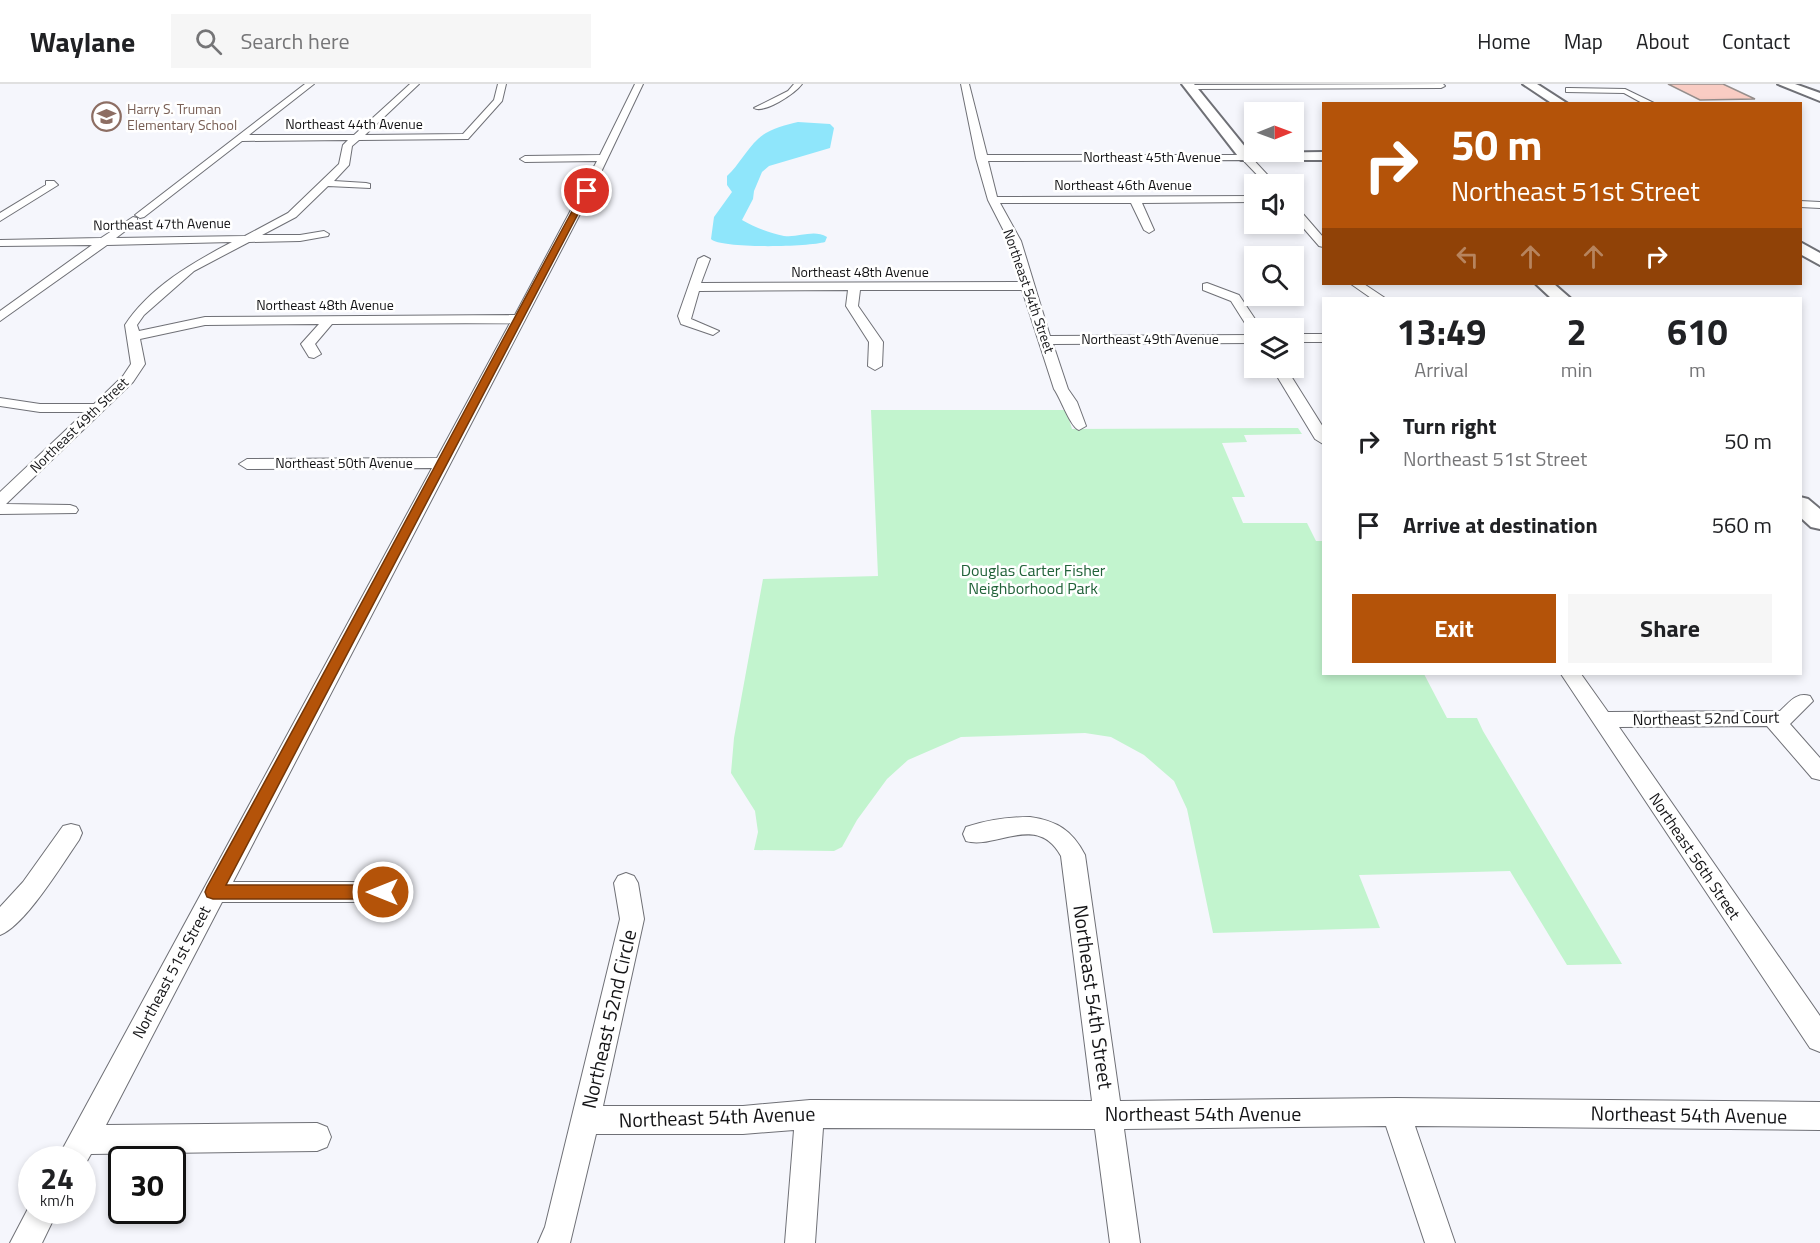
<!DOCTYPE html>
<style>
:root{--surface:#fff;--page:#f6f6f6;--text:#202124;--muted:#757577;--line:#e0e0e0;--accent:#b45309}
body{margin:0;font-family:"Titillium Web",sans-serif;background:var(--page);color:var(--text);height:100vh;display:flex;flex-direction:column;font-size:22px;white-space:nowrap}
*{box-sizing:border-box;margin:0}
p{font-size:20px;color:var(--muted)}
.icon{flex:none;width:33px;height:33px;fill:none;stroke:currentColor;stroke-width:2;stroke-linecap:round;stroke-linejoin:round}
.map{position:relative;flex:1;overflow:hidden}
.panel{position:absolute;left:1322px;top:213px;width:480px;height:378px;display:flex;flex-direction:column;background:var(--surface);border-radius:0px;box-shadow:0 3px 9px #0003}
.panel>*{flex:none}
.hud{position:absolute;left:1322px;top:18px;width:480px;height:183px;border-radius:0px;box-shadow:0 3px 9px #0003;background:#b45309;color:#fff;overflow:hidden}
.needle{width:39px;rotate:89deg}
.fabs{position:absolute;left:1244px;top:18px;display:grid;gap:12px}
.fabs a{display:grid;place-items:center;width:60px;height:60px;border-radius:0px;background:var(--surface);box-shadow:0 3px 9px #0003;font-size:30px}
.speed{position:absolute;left:18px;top:1062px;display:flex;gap:12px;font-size:30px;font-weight:700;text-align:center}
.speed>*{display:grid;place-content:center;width:78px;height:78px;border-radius:50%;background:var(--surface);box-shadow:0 3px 9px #0003;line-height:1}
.speed small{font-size:15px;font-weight:400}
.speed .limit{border:3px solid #111;border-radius:9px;background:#fff;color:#111}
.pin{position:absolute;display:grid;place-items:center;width:51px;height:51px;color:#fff;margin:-26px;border:3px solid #fff;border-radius:50%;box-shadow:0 2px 6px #0007}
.me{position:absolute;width:66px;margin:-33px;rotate:270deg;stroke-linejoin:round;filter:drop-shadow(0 0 4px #0008)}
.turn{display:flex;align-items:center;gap:21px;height:126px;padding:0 30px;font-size:27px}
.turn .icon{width:78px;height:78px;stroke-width:2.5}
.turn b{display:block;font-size:42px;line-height:51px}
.lanes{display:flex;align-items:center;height:57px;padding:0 30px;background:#0003;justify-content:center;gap:30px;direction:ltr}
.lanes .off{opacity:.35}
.eta{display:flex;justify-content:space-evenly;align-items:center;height:102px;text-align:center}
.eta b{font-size:36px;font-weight:700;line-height:42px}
.button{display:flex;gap:12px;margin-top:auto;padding:12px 30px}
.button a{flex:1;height:69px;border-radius:0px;background:var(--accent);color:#fff;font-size:24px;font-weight:700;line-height:69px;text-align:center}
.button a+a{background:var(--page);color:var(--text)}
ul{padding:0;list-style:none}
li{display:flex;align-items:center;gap:18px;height:84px;padding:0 30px}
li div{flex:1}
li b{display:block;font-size:22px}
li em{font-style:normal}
header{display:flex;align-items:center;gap:36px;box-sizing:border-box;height:84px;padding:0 30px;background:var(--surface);border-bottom:2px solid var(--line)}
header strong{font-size:28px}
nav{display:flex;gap:33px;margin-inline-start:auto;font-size:21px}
.search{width:420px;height:54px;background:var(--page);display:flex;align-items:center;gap:15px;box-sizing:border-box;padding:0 21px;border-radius:0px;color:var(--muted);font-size:22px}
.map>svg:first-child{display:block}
.green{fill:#c2f4ce}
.water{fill:#8fe6fb}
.building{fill:#f9ccc3;stroke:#968f8d;stroke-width:1.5}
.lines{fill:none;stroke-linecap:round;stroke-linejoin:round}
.street-casing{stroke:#6f7076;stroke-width:2}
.secondary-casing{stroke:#6f7076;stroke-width:4}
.street{fill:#fff;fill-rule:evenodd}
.secondary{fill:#fff;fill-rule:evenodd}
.route{fill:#b45309;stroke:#753606;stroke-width:1.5}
.labels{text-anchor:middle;stroke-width:5;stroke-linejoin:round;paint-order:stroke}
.far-education-label{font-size:14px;fill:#785e54;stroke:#fff;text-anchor:start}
.far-street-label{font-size:14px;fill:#141416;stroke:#fff}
.park-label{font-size:16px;fill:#216239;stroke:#fff}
.street-label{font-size:16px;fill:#141416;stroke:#fff}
.near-street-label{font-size:20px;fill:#141416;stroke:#fff}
</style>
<header>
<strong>Waylane</strong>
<div class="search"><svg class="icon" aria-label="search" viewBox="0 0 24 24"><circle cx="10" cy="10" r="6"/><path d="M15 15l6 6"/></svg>Search here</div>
<nav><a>Home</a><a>Map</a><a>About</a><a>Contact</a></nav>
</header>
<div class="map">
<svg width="1820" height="1159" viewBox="0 0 1820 1159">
<rect width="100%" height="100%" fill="#f5f6fc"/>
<!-- green -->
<path class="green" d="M871,326h195l6,19 226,-1 4,6 -58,1 3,7 -25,1 23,54h-13l11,26h64l9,18h7v133h101l23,44h30l6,13 139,233 -55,1 -57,-94 -151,4 21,53 -167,5 -26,-124 -13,-28 -30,-26 -33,-18 -26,-4 -124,4 -53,23 -21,19 -30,41 -15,27 -8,4 -80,-1 4,-18 -3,-21 -24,-38 3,-35 29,-159 115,-3z"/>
<!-- water -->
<path class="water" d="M798,38l32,2 4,4 -4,20 -61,18 -7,6 -8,19 -1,8 -11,21c12,7 28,13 42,16 15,2 29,-7 43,1l-2,5c-17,5 -104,7 -114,-3l3,-22 18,-25 -5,-7v-9c12,-11 19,-26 31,-37 10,-10 27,-14 40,-17z"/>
<!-- building -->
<path class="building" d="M1668,0h55l32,15 -55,1z"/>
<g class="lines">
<defs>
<path id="street" d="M305,0h9l-65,51h105l56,-51h9l-54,51 98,-1 31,-34 4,-16h8l-4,17 -34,38 -109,1 -7,6 -3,19 -15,16 32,2 4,1v4l-42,-2 -32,31 -34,18h38l24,-4 5,3 -1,2 -28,5 -51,1 -55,29 -50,44 -7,10 2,6 66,-14 310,-2 82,-154 -72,1 -5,-3 5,-3 75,-1 35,-71h8l-51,107 -359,691h150l8,3 4,7 -4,7 -8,3h-161l-116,223 211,-2 10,4 4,10 -4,10 -10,4 -226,3 -9,16v-10h-24l4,-10 370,-682 -185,1 -8,-5 8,-5 190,-1 73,-135 -178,1 -17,20 6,10 -7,4 -5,-1 -8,-13 18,-20 -114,1 -65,14 5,25 -12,18 -127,122 64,1 6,2 2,3 -2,3 -76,1v-22l85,-80h-45l-40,-6v-8l40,6h54l29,-28 8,-12 -6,-39c25,-38 67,-62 107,-83l-125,3 -107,76v-10l92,-66 -92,1v-6l101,-2 32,-21 4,1v4l-21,16 129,-2 43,-23 51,-49 4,-19 5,-5 -106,1 -98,76 -4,1 -5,-3z
M794,0h8c-7,10 -39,30 -48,24l34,-17z
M961,0h8l18,71h262l27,29h-10l-23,-24 -255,1 9,36 257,-1v6l-112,1 12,27 -5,3 -5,-3 -13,-27h-131l21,38 29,95 204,-1v8l-201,1 15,45 9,13 9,24 -7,4c-8,-2 -18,-31 -25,-41l-32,-99h-162l-2,16 25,36 -1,24 -7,4 -7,-4 1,-24 -23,-36 2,-16 -149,1 -8,28 28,12 -6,4 -32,-11 -3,-8 20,-57 6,-3 6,3 -9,24 319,-1 -11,-41 -21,-41 -12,-42z
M1443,0l2,2 -4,2 -251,1 -4,-2 4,-2z
M1569,4l56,1 31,15h-12l-20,-11 -58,-1v-4z
M46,97h8l4,4 -58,36v-8l46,-28z
M1800,117l20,1v6l-20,-1z
M1293,122l4,1 26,30v10l-4,-1 -26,-30z
M1207,199l32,12 22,33 -11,3 -19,-30 -28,-11v-6z
M1351,200h13l21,14h-14z
M1293,250h30v8h-30z
M1272,284h14l37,59v17l-8,-5z
M1561,590h20l27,38 172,-1c10,-9 16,-19 30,-15l3,5 -23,23 30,34v22l-8,-2 -45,-52 -148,1 201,289v36l-10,-4z
M1030,733c27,4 42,13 55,38l35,246 276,-3 424,4v28l-405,-4 40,117h-30l-39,-117 -262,3 16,114h-30l-15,-114 -272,-1 -8,115h-30l9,-113 -51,4h-147l-26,109h-32l7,-16 75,-308 -6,-36 4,-7 8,-3 8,3 4,7 6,36 -41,187h140l67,-6 282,1 -31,-245c-24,-44 -66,-6 -95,-15l-3,-7 3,-7c21,-7 42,-10 64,-10z
M71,740l8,2 3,7 -3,7c-16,23 -54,86 -79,95v-28l23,-25 40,-56z
M32,1117v9h26l-16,33h-32z"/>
<path id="secondary" d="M1182,0h12l56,69 73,-1v8h-82z
M1523,0h14l31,20h-15z
M1778,0h17l25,9v8z
M1800,158l20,11v12l-20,-11z
M1536,200h18l16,14h-19z
M1800,413l8,2 12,10v20l-9,-2 -11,-10z"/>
</defs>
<!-- street casing -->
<use href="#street" class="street-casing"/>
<!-- secondary casing -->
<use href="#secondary" class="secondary-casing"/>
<!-- street -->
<use href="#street" class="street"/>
<!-- secondary -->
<use href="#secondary" class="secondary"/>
</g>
<!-- route -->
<path class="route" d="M587,105l3,2 -364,694h157l6,2 3,5 -3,5 -6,2h-170l-6,-2 -2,-5 2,-5c128,-231 250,-464 376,-696z"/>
<!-- icons -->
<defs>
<symbol id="school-ring" viewBox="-11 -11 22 22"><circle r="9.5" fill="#fff" stroke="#8d6e63" stroke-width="1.5"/><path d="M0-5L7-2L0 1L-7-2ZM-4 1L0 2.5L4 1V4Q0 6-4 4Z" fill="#8d6e63"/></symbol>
</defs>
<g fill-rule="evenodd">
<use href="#school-ring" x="90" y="16" width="33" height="33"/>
</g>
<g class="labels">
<!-- far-education labels -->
<g class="far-education-label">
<text x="127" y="30">Harry S. Truman<tspan x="127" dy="16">Elementary School</tspan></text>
</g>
<!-- far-street labels -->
<g class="far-street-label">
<text x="354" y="45">Northeast 44th Avenue</text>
<text x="1152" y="78">Northeast 45th Avenue</text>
<text x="1123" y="106">Northeast 46th Avenue</text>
<text transform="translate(162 140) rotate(-1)" y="5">Northeast 47th Avenue</text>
<text x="860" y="193">Northeast 48th Avenue</text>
<text transform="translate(1029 207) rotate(71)" y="5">Northeast 54th Street</text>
<text x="325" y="226">Northeast 48th Avenue</text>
<text x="1150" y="260">Northeast 49th Avenue</text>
<text transform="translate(79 341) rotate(-44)" y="5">Northeast 49th Street</text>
<text x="344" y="384">Northeast 50th Avenue</text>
</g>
<!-- park labels -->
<g class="park-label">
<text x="1033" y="492">Douglas Carter Fisher<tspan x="1033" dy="18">Neighborhood Park</tspan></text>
</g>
<!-- street labels -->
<g class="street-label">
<text transform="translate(1706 634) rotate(-1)" y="6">Northeast 52nd Court</text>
<text transform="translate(1695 772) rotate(56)" y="6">Northeast 56th Street</text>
<text transform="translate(171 888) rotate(-62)" y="6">Northeast 51st Street</text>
</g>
<!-- near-street labels -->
<g class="near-street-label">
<text transform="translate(1093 913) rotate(82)" y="7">Northeast 54th Street</text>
<text transform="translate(609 935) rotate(-77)" y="7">Northeast 52nd Circle</text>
<text x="1203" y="1037">Northeast 54th Avenue</text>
<text transform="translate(1689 1031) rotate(1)" y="7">Northeast 54th Avenue</text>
<text transform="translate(717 1033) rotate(-2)" y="7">Northeast 54th Avenue</text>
</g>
</g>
</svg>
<div class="fabs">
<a><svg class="needle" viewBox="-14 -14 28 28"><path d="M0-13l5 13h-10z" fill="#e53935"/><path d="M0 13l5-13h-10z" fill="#757577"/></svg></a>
<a><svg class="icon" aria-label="sound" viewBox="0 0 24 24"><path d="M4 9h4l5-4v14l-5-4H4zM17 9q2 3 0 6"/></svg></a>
<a><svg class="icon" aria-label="search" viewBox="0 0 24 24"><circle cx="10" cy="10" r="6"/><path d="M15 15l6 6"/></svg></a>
<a><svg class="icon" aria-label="layers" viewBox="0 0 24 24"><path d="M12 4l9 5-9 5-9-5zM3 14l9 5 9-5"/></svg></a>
</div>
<div class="speed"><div>24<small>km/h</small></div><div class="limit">30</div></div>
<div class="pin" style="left:587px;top:107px;background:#d93025"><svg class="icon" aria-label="arrive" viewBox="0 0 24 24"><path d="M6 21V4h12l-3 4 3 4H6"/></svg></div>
<svg class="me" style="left:383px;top:808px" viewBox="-20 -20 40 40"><circle r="17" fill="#b45309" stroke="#fff" stroke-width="3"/><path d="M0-11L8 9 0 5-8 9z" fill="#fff"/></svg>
<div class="hud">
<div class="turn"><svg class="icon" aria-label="right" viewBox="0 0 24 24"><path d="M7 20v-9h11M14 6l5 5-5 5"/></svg><div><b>50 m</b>Northeast 51st Street</div></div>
<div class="lanes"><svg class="icon off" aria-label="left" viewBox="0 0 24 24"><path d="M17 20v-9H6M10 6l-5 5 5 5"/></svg><svg class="icon off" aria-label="ahead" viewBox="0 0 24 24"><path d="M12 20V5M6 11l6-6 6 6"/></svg><svg class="icon off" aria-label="ahead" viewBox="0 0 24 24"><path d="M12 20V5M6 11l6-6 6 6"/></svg><svg class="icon" aria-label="right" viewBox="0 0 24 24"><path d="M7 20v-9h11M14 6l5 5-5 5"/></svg></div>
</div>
<section class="panel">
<div class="eta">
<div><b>13:49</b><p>Arrival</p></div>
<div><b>2</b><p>min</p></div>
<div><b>610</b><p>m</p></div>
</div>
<ul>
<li><svg class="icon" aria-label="right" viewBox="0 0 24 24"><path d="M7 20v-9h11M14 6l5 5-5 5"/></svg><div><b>Turn right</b><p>Northeast 51st Street</p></div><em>50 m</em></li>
<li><svg class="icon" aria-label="arrive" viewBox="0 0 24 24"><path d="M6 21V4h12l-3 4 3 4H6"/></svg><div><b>Arrive at destination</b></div><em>560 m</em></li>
</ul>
<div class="button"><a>Exit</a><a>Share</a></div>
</section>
</div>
